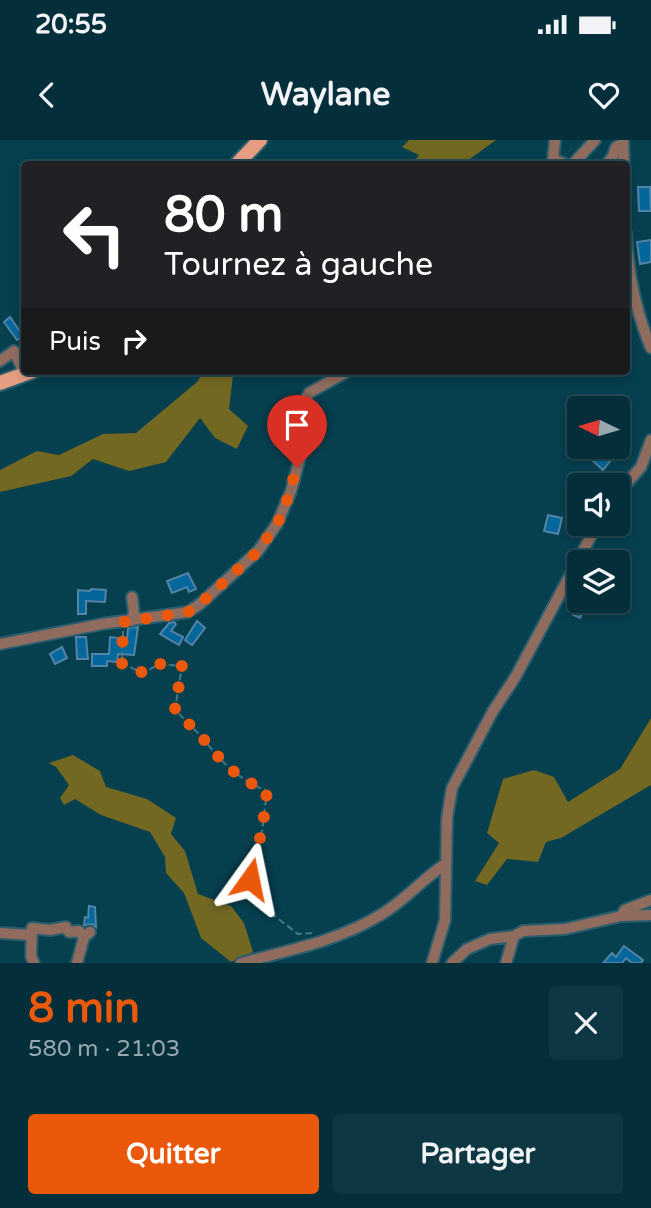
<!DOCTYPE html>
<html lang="fr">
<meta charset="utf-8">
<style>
:root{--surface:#042f3a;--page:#0d3742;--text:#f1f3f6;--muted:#97a9af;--line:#254a54;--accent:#ea580c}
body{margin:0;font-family:"Varela Round",sans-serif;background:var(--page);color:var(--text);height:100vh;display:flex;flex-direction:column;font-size:26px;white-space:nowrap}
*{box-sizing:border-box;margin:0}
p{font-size:23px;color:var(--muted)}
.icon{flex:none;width:38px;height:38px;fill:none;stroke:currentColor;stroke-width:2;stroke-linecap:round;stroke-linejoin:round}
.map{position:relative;height:823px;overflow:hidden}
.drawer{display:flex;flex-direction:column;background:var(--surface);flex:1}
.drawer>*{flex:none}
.top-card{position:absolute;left:21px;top:21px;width:609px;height:214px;border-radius:7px;box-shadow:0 4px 10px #0003,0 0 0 2px var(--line);background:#202124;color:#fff;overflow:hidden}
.needle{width:46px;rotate:275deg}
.controls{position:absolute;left:567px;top:256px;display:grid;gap:14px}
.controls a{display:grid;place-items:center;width:63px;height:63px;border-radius:7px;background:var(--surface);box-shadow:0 4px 10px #0003,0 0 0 2px var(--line);font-size:35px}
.pin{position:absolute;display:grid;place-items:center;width:60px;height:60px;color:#fff;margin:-72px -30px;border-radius:50% 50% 50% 0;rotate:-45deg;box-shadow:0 0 7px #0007}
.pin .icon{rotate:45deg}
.me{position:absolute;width:77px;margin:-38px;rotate:12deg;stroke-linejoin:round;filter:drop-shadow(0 0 5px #0008)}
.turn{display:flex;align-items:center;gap:24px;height:147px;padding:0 28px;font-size:32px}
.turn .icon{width:91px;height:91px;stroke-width:2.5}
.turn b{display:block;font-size:49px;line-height:60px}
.then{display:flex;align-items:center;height:66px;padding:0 28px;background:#0003;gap:14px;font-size:26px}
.round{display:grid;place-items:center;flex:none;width:74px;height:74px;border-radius:7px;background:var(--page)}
.overview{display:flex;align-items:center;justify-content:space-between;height:119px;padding:0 28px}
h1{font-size:42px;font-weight:700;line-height:52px;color:var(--accent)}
.cta{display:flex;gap:14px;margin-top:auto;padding:14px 28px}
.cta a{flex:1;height:80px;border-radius:7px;background:var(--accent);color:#fff;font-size:28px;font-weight:700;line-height:80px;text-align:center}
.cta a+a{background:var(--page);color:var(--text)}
.status{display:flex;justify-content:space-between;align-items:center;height:49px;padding:0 35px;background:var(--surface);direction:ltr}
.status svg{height:19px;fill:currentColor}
header{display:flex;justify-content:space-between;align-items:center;height:91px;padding:0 28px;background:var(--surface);font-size:32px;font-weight:700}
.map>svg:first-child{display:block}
.forest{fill:#736822}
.building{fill:#04679b;stroke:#5383a6;stroke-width:2}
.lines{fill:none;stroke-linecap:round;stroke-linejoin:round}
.minor-casing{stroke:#2a5e6d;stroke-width:14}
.major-casing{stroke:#2a5e6d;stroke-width:18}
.path{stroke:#467784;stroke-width:2;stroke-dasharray:7 3.5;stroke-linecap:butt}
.minor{stroke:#906c5f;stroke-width:10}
.major{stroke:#e79d82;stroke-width:14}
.route{stroke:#ea580c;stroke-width:12;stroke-dasharray:0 21.6}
</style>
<div class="status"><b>20:55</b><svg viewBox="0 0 49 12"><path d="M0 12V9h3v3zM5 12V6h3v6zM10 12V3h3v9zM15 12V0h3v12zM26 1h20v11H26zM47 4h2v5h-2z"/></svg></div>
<header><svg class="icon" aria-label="back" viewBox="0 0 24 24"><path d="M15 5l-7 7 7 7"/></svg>Waylane<svg class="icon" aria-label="heart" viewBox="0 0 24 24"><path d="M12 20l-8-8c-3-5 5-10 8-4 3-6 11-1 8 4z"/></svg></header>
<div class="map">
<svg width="651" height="823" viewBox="0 0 651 823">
<rect width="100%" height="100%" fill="#063f4e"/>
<!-- forest -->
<path class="forest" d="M409,0h87l-33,24h-51l7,-9 -17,-8z
M204,231h32l-3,4 -4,34 19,17 -11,23 -22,-11 -15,-20 -34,44 -37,9 -36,-12 -22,17 -71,16v-22l37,-19 22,4 44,-21 33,-1 61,-51z
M651,578v67l-90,53 -15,4 -8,20 -31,-3 -20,26 -12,-4 24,-38 -12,-10 16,-54 31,-9 20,7 14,25 52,-33z
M73,615l27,16 6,16 41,12 29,19 -5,16 14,17 13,43 33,12 13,17 9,29 -22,10 -30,-24 -17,-45 -18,-20 -1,-16 -15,-25 -49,-17 -26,-16 -11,6 -4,-7 9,-13 -13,-18 -7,-4z"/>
<!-- building -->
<path class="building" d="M638,47h12l1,24h-12z
M651,100v22l-11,2 -3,-22z
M10,177l13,19 -6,4 -13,-18z
M607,309l8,6 -12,15 -10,-9 4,-5 3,2z
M548,375l14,3 -4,16 -14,-3z
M188,433l8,16 -7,3 -2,-5 -15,6 -5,-12z
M91,449l15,1 -1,12 -19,-1v13h-8v-24l12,1z
M575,454l4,2v4h9l-8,18 -7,-3 2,-6 -6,-2z
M197,481l8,7 -13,17 -7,-5z
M174,482l2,2 -5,7 12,6 -4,8 -19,-11 9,-11z
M138,487l-4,28 -16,-1 -1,8 -10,-1v5h-15v-12h17l1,-17 17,2 1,-11z
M76,497h10l2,22h-11z
M62,507l5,11 -12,6 -5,-10z
M89,766l6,1 1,20 -4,-3 -8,1 1,-8 3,1z
M624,806l19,14 -2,3h-9l-6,-5 -4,5h-19l9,-10 4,4z"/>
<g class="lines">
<defs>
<path id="minor" d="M555,0l-2,19 12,5
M623,0l1,24
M573,24l22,-24
M607,24l6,-8 3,-9 7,-4
M626,93c2,40 9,77 25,115
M0,221l14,-10 11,23
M618,353l23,-26 10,-27
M131,481l3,-8 -2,-16
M0,504l102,-20 86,-12 12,-8 58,-53 19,-27 14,-33 11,-41 1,-46 6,-11 39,-22
M621,776l4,-6 26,-10
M0,793l31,2
M34,823l-3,-7 1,-28 18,2 16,-3 3,5 10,-1 5,6
M77,823l7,-26 6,-5
M241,823c48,-13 98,-22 141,-49 23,-14 41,-35 63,-50
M432,823l13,-43 2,-102 5,-30 41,-77 23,-35 82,-153
M452,823l15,-14 23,-10 24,-3 9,-5 42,-2 56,-13 30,-1
M506,823l8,-27"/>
<path id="major" d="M237,24l23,-24
M0,243l33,-12"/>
</defs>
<!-- minor casing -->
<use href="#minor" class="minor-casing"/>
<!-- major casing -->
<use href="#major" class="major-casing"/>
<!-- path -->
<path class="path" d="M123,491l-1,33 22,9 15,-9 23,2 -7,43c9,11 21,21 31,33 17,22 34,38 61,49l-5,41 -14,42 2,5 10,5 7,26 31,24 15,-1"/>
<!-- minor -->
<use href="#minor" class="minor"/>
<!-- major -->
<use href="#major" class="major"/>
</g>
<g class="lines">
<!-- route -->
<path class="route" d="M250,739l-2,-5 14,-42 5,-41c-27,-11 -44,-27 -61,-49 -10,-12 -22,-22 -31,-33l7,-43 -23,-2 -15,9 -22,-9 1,-42 65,-10 12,-8 58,-53 19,-27 8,-17 12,-40"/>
</g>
</svg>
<div class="controls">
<a><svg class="needle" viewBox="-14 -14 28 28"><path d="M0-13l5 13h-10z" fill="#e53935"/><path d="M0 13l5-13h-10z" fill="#97a9af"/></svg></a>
<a><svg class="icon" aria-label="sound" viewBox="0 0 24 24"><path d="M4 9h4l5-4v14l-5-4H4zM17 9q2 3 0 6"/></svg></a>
<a><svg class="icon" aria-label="layers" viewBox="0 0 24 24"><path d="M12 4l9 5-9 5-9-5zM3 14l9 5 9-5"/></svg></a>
</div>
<div class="pin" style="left:297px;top:327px;background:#d93025"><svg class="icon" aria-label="arrive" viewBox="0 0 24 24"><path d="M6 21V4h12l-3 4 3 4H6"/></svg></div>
<svg class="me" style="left:250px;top:739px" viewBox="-20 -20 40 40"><path d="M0-17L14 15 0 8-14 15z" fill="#ea580c" stroke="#fff" stroke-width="4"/></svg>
<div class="top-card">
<div class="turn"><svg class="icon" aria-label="left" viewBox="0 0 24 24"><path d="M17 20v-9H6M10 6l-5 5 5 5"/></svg><div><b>80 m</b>Tournez à gauche</div></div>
<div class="then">Puis<svg class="icon" aria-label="right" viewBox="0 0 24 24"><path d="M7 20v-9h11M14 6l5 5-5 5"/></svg></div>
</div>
</div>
<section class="drawer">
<div class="overview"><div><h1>8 min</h1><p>580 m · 21:03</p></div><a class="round"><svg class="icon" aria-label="close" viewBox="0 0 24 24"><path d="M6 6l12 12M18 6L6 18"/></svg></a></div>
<div class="cta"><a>Quitter</a><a>Partager</a></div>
</section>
